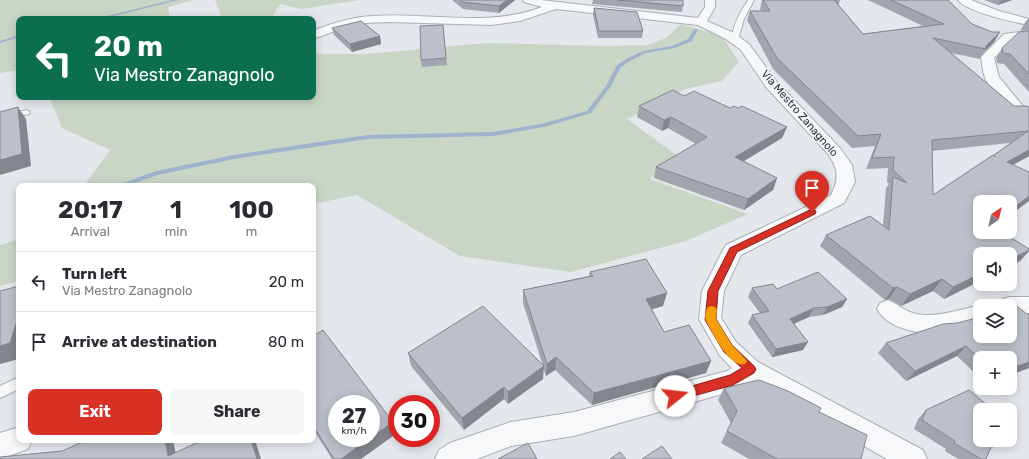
<!DOCTYPE html>
<meta charset="utf-8">
<style>
:root{--surface:#fff;--page:#f7f7f7;--text:#2b2b33;--muted:#7c7c81;--line:#e1e1e2;--accent:#d93025}
body{margin:0;font-family:Rubik,sans-serif;background:var(--page);color:var(--text);height:100vh;display:flex;flex-direction:column;font-size:15px;white-space:nowrap}
*{box-sizing:border-box;margin:0}
p{font-size:13px;color:var(--muted)}
.icon{flex:none;width:22px;height:22px;fill:none;stroke:currentColor;stroke-width:2;stroke-linecap:round;stroke-linejoin:round}
.map{position:relative;flex:1;overflow:hidden}
.panel{position:absolute;left:16px;top:183px;width:300px;height:260px;display:flex;flex-direction:column;background:var(--surface);border-radius:8px;box-shadow:0 2px 10px #0003}
.panel>*{flex:none}
.hud{position:absolute;left:16px;top:16px;width:300px;height:84px;border-radius:8px;box-shadow:0 2px 10px #0003;background:#0b6e4f;color:#fff;overflow:hidden}
.needle{width:26px;rotate:35deg}
.fabs{position:absolute;left:973px;top:195px;display:grid;gap:8px}
.fabs a{display:grid;place-items:center;width:44px;height:44px;border-radius:8px;background:var(--surface);box-shadow:0 2px 10px #0003;font-size:20px}
.speed{position:absolute;left:328px;top:395px;display:flex;gap:8px;font-size:20px;font-weight:700;text-align:center}
.speed>*{display:grid;place-content:center;width:52px;height:52px;border-radius:50%;background:var(--surface);box-shadow:0 2px 10px #0003;line-height:1}
.speed small{font-size:10px;font-weight:400}
.speed .limit{border:6px solid #d22;background:#fff;color:#111}
.pin{position:absolute;display:grid;place-items:center;width:34px;height:34px;color:#fff;margin:-41px -17px;border-radius:50% 50% 50% 0;rotate:-45deg;box-shadow:0 0 4px #0007}
.pin .icon{rotate:45deg}
.me{position:absolute;width:44px;margin:-22px;rotate:74deg;stroke-linejoin:round;filter:drop-shadow(0 0 3px #0008)}
.turn{display:flex;align-items:center;gap:14px;height:84px;padding:0 12px;font-size:18px}
.turn .icon{width:52px;height:52px;stroke-width:2.5}
.turn b{display:block;font-size:28px;line-height:34px}
.eta{display:flex;justify-content:space-evenly;align-items:center;height:68px;text-align:center}
.eta b{font-size:24px;font-weight:700;line-height:28px}
.cta{display:flex;gap:8px;margin-top:auto;padding:8px 12px}
.cta a{flex:1;height:46px;border-radius:8px;background:var(--accent);color:#fff;font-size:16px;font-weight:700;line-height:46px;text-align:center}
.cta a+a{background:var(--page);color:var(--text)}
ul{padding:0;list-style:none}
li{display:flex;align-items:center;gap:12px;height:60px;padding:0 12px;border-top:1px solid var(--line)}
li div{flex:1}
li b{display:block;font-size:15px}
li em{font-style:normal}
.map>svg:first-child{display:block}
.green{fill:#c9d6c5}
.lines{fill:none;stroke-linecap:round;stroke-linejoin:round}
.stream{fill:#9fb4cc;fill-rule:evenodd}
.service-casing{stroke:#a9aeb7;stroke-width:2}
.minor-casing{stroke:#a9aeb7;stroke-width:2}
.service{fill:#f7f8fa;fill-rule:evenodd}
.minor{fill:#f7f8fa;fill-rule:evenodd}
.wall{fill:#a1a5ae;fill-rule:evenodd}
.shaded-wall{fill:#83868d}
.building{fill:#bbc0ca;stroke:#83868d;fill-rule:evenodd}
.route{fill:#d93025;stroke:#8d1f18}
.slow{fill:#f59e0b}
.labels{text-anchor:middle;stroke-width:3.5;stroke-linejoin:round;paint-order:stroke}
.street-label{font-size:11px;fill:#2b3445;stroke:#f4f6f9}
</style>
<div class="map">
<svg width="1029" height="459" viewBox="0 0 1029 459">
<rect width="100%" height="100%" fill="#e4e7ec"/>
<!-- green -->
<path class="green" d="M0,0h192l-24,7 2,12h-151v51l-19,3z
M215,0h145l-59,9 -21,-5 -9,15h-76l26,-3z
M681,24l32,9 11,6 15,23 -17,19 -37,8 -58,30 51,37 -28,23 98,35 -62,27 -115,31 -111,-16 -103,-61 -44,9v-18h-229l26,-36 -48,-22 -11,-27 2,-4h260v-46l7,3h47l120,-11 117,3 44,-1 18,-7z
M19,239v42l-19,5v-41z"/>
<g class="lines">
<!-- stream -->
<path class="stream" d="M172,0h7l-77,19h-7z
M694,29l4,1 -6,11 -17,7 -29,5 -14,7 -11,7 -10,19 -20,27 -47,14 -51,9 -125,3 -134,20 -76,16 -32,11h-9l1,-1 38,-14 78,-16 91,-14 43,-6 125,-3 48,-8 46,-13 19,-25 11,-21 11,-7 15,-7 29,-5 16,-7z
M19,35v2l-19,6v-2z"/>
<defs>
<path id="service" d="M748,0h6l-10,19 -6,21 -5,1c-3,-12 8,-30 15,-41z
M26,110l4,2 -1,2 -29,7v-4z
M19,377v12l-19,9v-12z"/>
<path id="minor" d="M523,0h18l157,18 7,-11v-7h10v7l-8,14 27,12 15,11 27,37 64,67 12,17 3,17 -11,21 -103,52 -17,36 -3,27 15,24 22,20 165,88 4,9h-40l-136,-77 -18,9 -159,45 -63,10 -34,13h-42l4,-9 11,-7 61,-21 63,-10 153,-41 5,-3 -12,-12 -21,-37 3,-28 21,-41 3,-5 105,-50c8,-17 8,-25 -3,-41l-62,-67 -25,-37 -15,-11 -28,-14 -142,-16 -36,12 -29,4 -102,-3 -24,1 -19,4 -33,12v-8l2,-1c18,-7 37,-13 57,-14 57,-4 115,12 170,-9l-18,-5z
M958,0h13l28,11 30,8v6c-16,-3 -62,-13 -71,-25z
M1029,31v8l-17,1 -18,18 5,19 23,28 7,5v11c-12,-3 -38,-31 -44,-43 -2,-6 -3,-14 -4,-21l23,-23z
M1009,297h20v16l-19,1v-8h-12l3,-6z
M888,300c8,3 14,9 22,12 18,8 51,-2 70,-7l2,1h-2v17c-13,3 -29,9 -42,10 -21,1 -51,-5 -61,-24l3,-6z
M19,427v13h13l-4,9 -28,10v-26z"/>
</defs>
<!-- service casing -->
<use href="#service" class="service-casing"/>
<!-- minor casing -->
<use href="#minor" class="minor-casing"/>
<!-- service -->
<use href="#service" class="service"/>
<!-- minor -->
<use href="#minor" class="minor"/>
</g>
<!-- wall -->
<path class="wall" d="M452,0h63l-16,13 -36,-4z
M593,0h90v6l-1,6 -90,-8z
M762,0h78l-1,4h-1l25,30 60,-8 -55,-26h80l24,24 20,8h8l-6,10 -10,10 -4,7 -29,-6 63,53h12l3,1v49l-16,9 16,7v29l-19,14v-13h-30v30h22l27,17v2l-9,10 -10,5v-12h-30v27l-36,18 -11,-8 -32,15 -12,-7 -4,1 -65,-54 6,-11 44,-19 13,10 3,-38 3,-4 -2,-2 1,-14 -22,1 9,-23 -23,2 -79,-79 -26,-49 3,-9h11l-1,-2zM1010,143l-17,13 -60,39 -1,-44z
M984,0h28l-14,5z
M594,8l49,23 -1,7h-44l-5,-23z
M1029,18v12l-9,1 6,-10z
M443,25l4,40 -25,2 -1,-7z
M332,28l48,8 1,8 -29,8 -18,-17z
M1029,31v61l-25,-28 -7,-1 -1,-5 6,-10z
M684,96l46,12 57,19 -5,11 -39,23 34,17 -4,12 -29,20 -90,-32 2,-11 40,-23 -28,-16 -6,3 -25,-14 2,-11z
M590,272l73,34 -12,3 13,23 47,29 -5,12 -114,32 -37,-35 -9,6 -3,-8v11l-35,25 -4,-5 -40,31 -53,-64 -3,-13 135,13 -20,-63v-13l66,-14z
M752,288l25,1 70,10 -5,8 -19,8 -14,2 -15,7 9,26 -31,7 -24,-34 4,-8 8,-2 -12,-16z
M957,323l72,45 -19,7v-17h-30v20l-23,-22 -51,25 -28,-28 8,-10z
M313,336l80,86 4,11 -36,26h-29l-19,-30z
M724,388l95,24 42,47h-112l-28,-16 10,-20 -13,-23z
M926,410l64,39 -4,10h-28l-13,-8 1,-2 -32,-20 4,-10z"/>
<!-- shaded-wall -->
<path class="shaded-wall" d="M507,0h8l-16,13v-7z
M1003,0h9l-14,5 3,-4z
M1000,32l-6,10 -10,10 2,-3v-3z
M380,36l1,8 -29,8 -2,-8z
M18,107l8,12 5,47 -31,9v-15z
M671,117l-3,11 -6,3 2,-11z
M787,127l-5,11 -51,31 4,-12z
M1029,150v6l-31,17 9,-11z
M777,178l-4,12 -29,20 4,-11z
M1029,196v5l-19,14v-4z
M1029,250v1l-9,10 -10,5v-6z
M980,274v7l-36,18 9,-12z
M942,279l-9,12 -32,15 9,-12z
M897,287l-8,12 -4,1 8,-12z
M667,293l-4,13 -20,6 3,-13z
M847,299l-5,8 -19,8 4,-8z
M814,308l-5,9 -23,10 4,-8z
M19,315v44l-19,5v-18z
M808,342l-5,8 -31,7 4,-8z
M966,346l-9,10 -51,25 9,-10z
M556,357l-1,13 -9,6 1,-12z
M711,361l-5,12 -114,32 2,-12z
M1029,362v6l-19,7v-6z
M544,366l-1,13 -35,25v-12z
M504,387v12l-40,31 -2,-12z
M393,422l4,11 -36,26h-20z
M165,440h8l4,19 -9,-3z
M251,440h4l6,19h-4z"/>
<!-- building -->
<path class="building" d="M460,0h47l-8,6 -37,-4z
M618,0h65v6z
M763,0h71l29,34 81,-10 -53,-24h57l24,24 20,8h8l-14,14v3l-53,-11 81,68h12l3,1v43l-22,12 22,10v24l-19,15v-9h-30v30h22l27,17v1l-19,10v-6h-30v20l-27,13 -11,-8 -32,15 -13,-7 -4,1 -67,-53 44,-19 19,14 4,-53 14,6 -14,-13 1,-13 -22,1 9,-24 -23,2 -81,-78 -27,-47h20zM1028,131l-34,24 1,2 -2,-2 -60,40 -1,-55z
M594,8l43,4 6,19h-44z
M361,21l19,15 -30,8 -18,-16z
M443,25l3,33 -25,2 -1,-34z
M1029,31v43l-19,-20 -7,-1 -1,-5 17,-16z
M673,90l11,6 10,-5 36,17 4,-2 4,2 4,-2 45,21 -52,30 42,21 -29,21 -92,-32 51,-30 -36,-20 -7,3 -25,-14z
M18,107l4,47 -22,6v-48z
M646,259l21,34 -21,6 18,33 25,-7 22,36 -117,32 -38,-36 -9,7 -24,-74 70,-14 -3,-4z
M818,272l29,27 -20,8 -13,1 -24,11 18,23 -32,7 -24,-34 17,-4 -17,-23 21,-4 4,5z
M19,286v29l-9,28 -10,3v-55z
M1015,305l12,9h2v48l-19,7v-11h-30v1l-14,-13 -51,25 -29,-28 57,-19 14,-1 23,-6v19h30v-30z
M483,306l61,60 -36,26 -4,-5 -42,31 -54,-65z
M323,330l70,92 -22,16v-34h-34v34h33l-29,21h-7l-21,-33v-90z
M759,380l29,11 33,17 -2,4 48,23 -6,24h-84l-50,-28 10,-20 -13,-23z
M969,390l24,20h-13v30h21l-11,9 -4,10h-5l-27,-16 1,-2 -33,-21 4,-10z
M87,440h78l3,16 35,-16h48l6,19h-257v-2l62,-6z
M528,443l9,16h-39z
M662,446l10,13h-30z
M620,452l6,7h-16z"/>
<!-- route -->
<path class="route" d="M812,209l3,1 1,2 -1,2 -78,38 -19,39 -2,28 16,26 22,21 2,3 -2,4 -21,12 -58,16 -4,-2 -2,-3 2,-4 59,-17 12,-7 -18,-16 -19,-32 3,-29 22,-43z"/>
<!-- slow -->
<path class="slow" d="M711,306l4,1 2,3 -1,9 16,26 15,16 -2,3c-15,5 -32,-31 -38,-41 -3,-5 -2,-11 1,-16z"/>
<g class="labels">
<!-- street labels -->
<g class="street-label">
<text transform="translate(800 113) rotate(49)" y="4">Via Mestro Zanagnolo</text>
</g>
</g>
</svg>
<div class="fabs">
<a><svg class="needle" viewBox="-14 -14 28 28"><path d="M0-13l5 13h-10z" fill="#e53935"/><path d="M0 13l5-13h-10z" fill="#7c7c81"/></svg></a>
<a><svg class="icon" aria-label="sound" viewBox="0 0 24 24"><path d="M4 9h4l5-4v14l-5-4H4zM17 9q2 3 0 6"/></svg></a>
<a><svg class="icon" aria-label="layers" viewBox="0 0 24 24"><path d="M12 4l9 5-9 5-9-5zM3 14l9 5 9-5"/></svg></a>
<a>+</a>
<a>−</a>
</div>
<div class="speed"><div>27<small>km/h</small></div><div class="limit">30</div></div>
<div class="pin" style="left:812px;top:212px;background:#d93025"><svg class="icon" aria-label="arrive" viewBox="0 0 24 24"><path d="M6 21V4h12l-3 4 3 4H6"/></svg></div>
<svg class="me" style="left:675px;top:396px" viewBox="-20 -20 40 40"><circle r="19" fill="#fff"/><path d="M0-13L10 11 0 6-10 11z" fill="#d93025"/></svg>
<div class="hud">
<div class="turn"><svg class="icon" aria-label="left" viewBox="0 0 24 24"><path d="M17 20v-9H6M10 6l-5 5 5 5"/></svg><div><b>20 m</b>Via Mestro Zanagnolo</div></div>
</div>
<section class="panel">
<div class="eta">
<div><b>20:17</b><p>Arrival</p></div>
<div><b>1</b><p>min</p></div>
<div><b>100</b><p>m</p></div>
</div>
<ul>
<li><svg class="icon" aria-label="left" viewBox="0 0 24 24"><path d="M17 20v-9H6M10 6l-5 5 5 5"/></svg><div><b>Turn left</b><p>Via Mestro Zanagnolo</p></div><em>20 m</em></li>
<li><svg class="icon" aria-label="arrive" viewBox="0 0 24 24"><path d="M6 21V4h12l-3 4 3 4H6"/></svg><div><b>Arrive at destination</b></div><em>80 m</em></li>
</ul>
<div class="cta"><a>Exit</a><a>Share</a></div>
</section>
</div>
